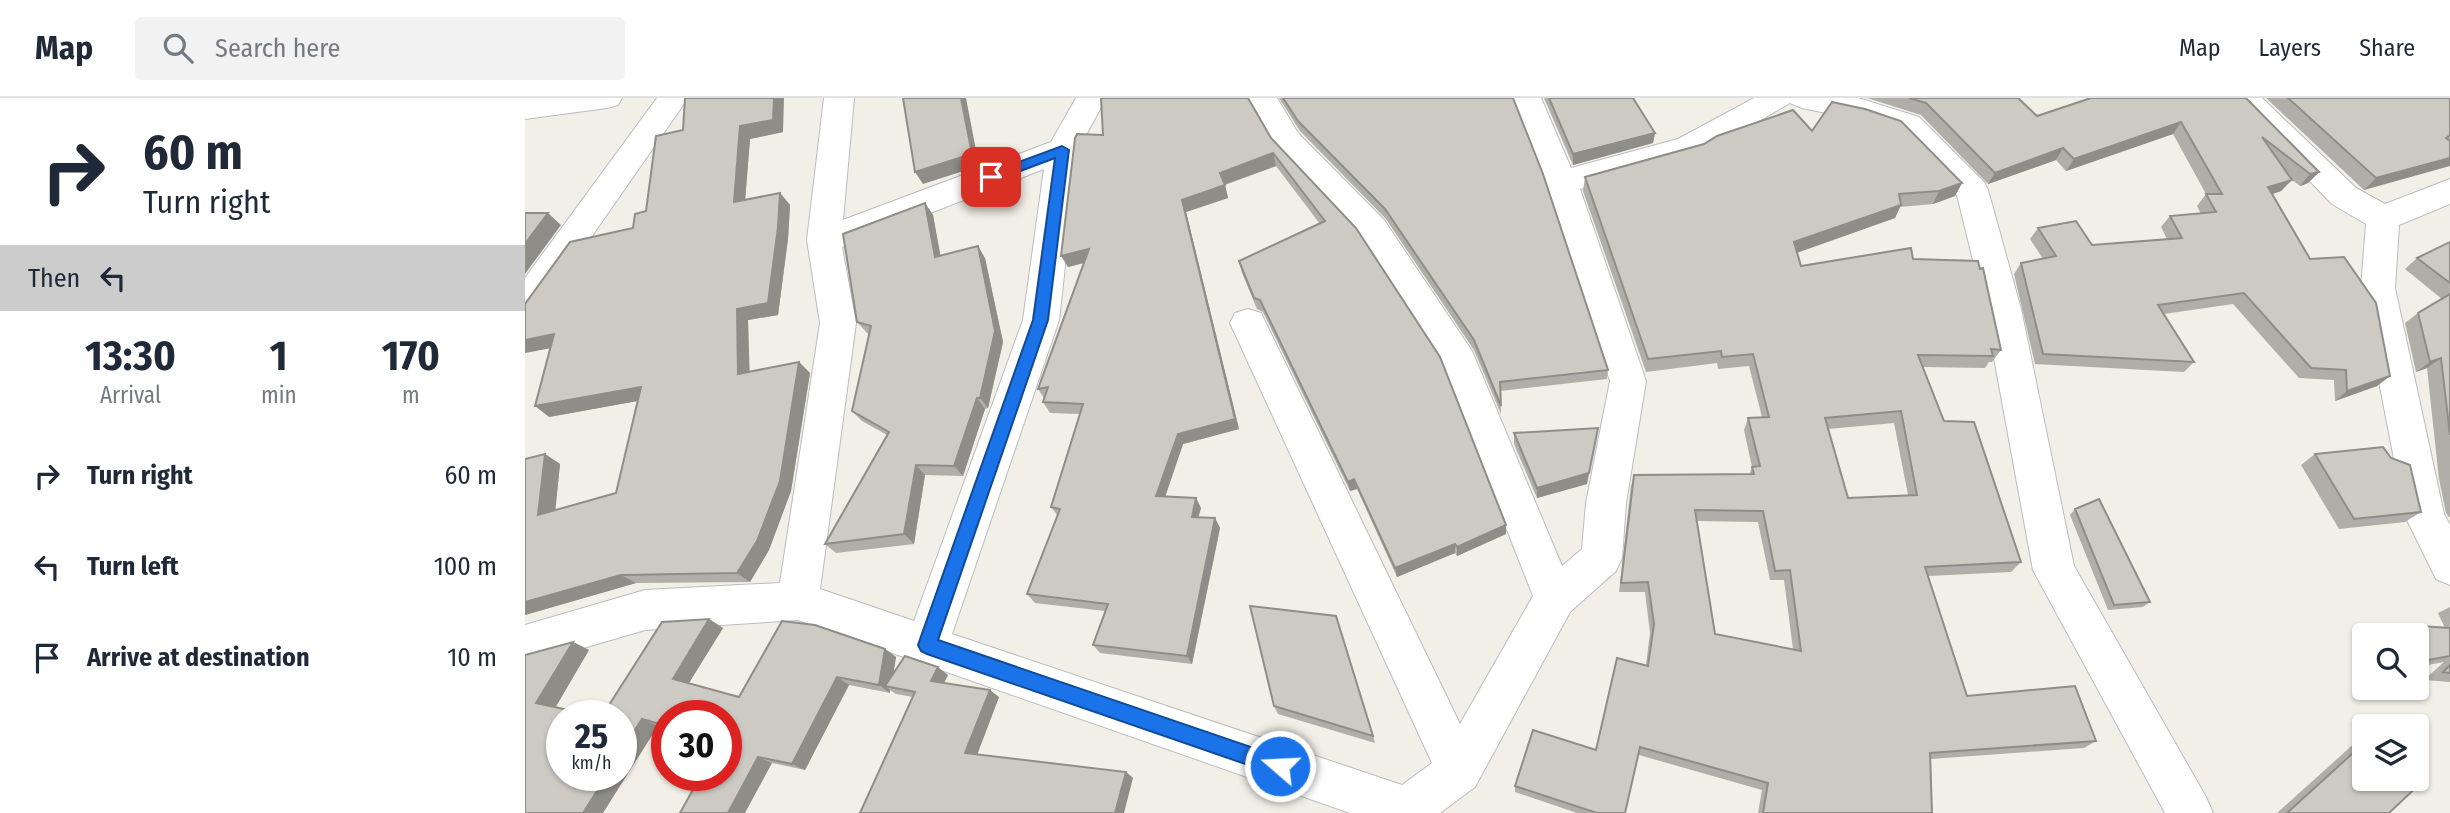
<!DOCTYPE html>
<style>
:root{--surface:#fff;--page:#f2f2f3;--text:#1f2937;--muted:#747a83;--line:#e0e1e3}
body{margin:0;font-family:"Fira Sans Condensed",sans-serif;background:var(--page);color:var(--text);height:100vh;display:flex;flex-direction:column;font-size:26px;white-space:nowrap}
*{box-sizing:border-box;margin:0}
p{font-size:23px;color:var(--muted)}
.icon{flex:none;width:38px;height:38px;fill:none;stroke:currentColor;stroke-width:2;stroke-linecap:round;stroke-linejoin:round}
.map{position:relative;flex:1;overflow:hidden}
.drawer{display:flex;flex-direction:column;background:var(--surface);width:525px}
.drawer>*{flex:none}
.hud{background:#fff;color:var(--text);overflow:hidden}
.buttons{position:absolute;left:1827px;top:525px;display:grid;gap:14px}
.buttons a{display:grid;place-items:center;width:77px;height:77px;border-radius:7px;background:var(--surface);box-shadow:0 2px 5px #0004;font-size:35px}
.speed{position:absolute;left:21px;top:602px;display:flex;gap:14px;font-size:35px;font-weight:700;text-align:center}
.speed>*{display:grid;place-content:center;width:91px;height:91px;border-radius:50%;background:var(--surface);box-shadow:0 2px 5px #0004;line-height:1}
.speed small{font-size:18px;font-weight:400}
.speed .limit{border:10px solid #d22;background:#fff;color:#111}
.pin{position:absolute;display:grid;place-items:center;width:60px;height:60px;color:#fff;margin:-30px;border-radius:14px;box-shadow:0 4px 10px #0006}
.me{position:absolute;width:77px;margin:-38px;rotate:289deg;stroke-linejoin:round;filter:drop-shadow(0 0 5px #0008)}
.turn{display:flex;align-items:center;gap:24px;height:147px;padding:0 28px;font-size:32px}
.turn .icon{width:91px;height:91px;stroke-width:2.5}
.turn b{display:block;font-size:49px;line-height:60px}
.then{display:flex;align-items:center;height:66px;padding:0 28px;background:#0003;gap:14px;font-size:26px}
.eta{display:flex;justify-content:space-evenly;align-items:center;height:119px;text-align:center}
.eta b{font-size:42px;font-weight:700;line-height:49px}
ul{padding:0;list-style:none}
li{display:flex;align-items:center;gap:21px;height:91px;padding:0 28px}
li div{flex:1}
li b{display:block;font-size:26px}
li em{font-style:normal}
header{display:flex;align-items:center;gap:42px;box-sizing:border-box;height:98px;padding:0 35px;background:var(--surface);border-bottom:2px solid var(--line)}
header strong{font-size:33px}
nav{display:flex;gap:38px;margin-inline-start:auto;font-size:24px}
.search{width:490px;height:63px;background:var(--page);display:flex;align-items:center;gap:18px;box-sizing:border-box;padding:0 24px;border-radius:7px;color:var(--muted);font-size:26px}
main{display:flex;flex:1;min-height:0}
.map>svg:first-child{display:block}
.lines{fill:none;stroke-linecap:round;stroke-linejoin:round}
.minor-casing{stroke:#b9bcc1;stroke-width:2}
.minor{fill:#fff;fill-rule:evenodd}
.wall{fill:#afaea8;fill-rule:evenodd}
.shaded-wall{fill:#8f8d88}
.building{fill:#cccac3;stroke:#8f8d88;stroke-width:2;fill-rule:evenodd}
.route{fill:#1a73e8;stroke:#114b97;stroke-width:2}
</style>
<header>
<strong>Map</strong>
<div class="search"><svg class="icon" aria-label="search" viewBox="0 0 24 24"><circle cx="10" cy="10" r="6"/><path d="M15 15l6 6"/></svg>Search here</div>
<nav><a>Map</a><a>Layers</a><a>Share</a></nav>
</header>
<main>
<section class="drawer">
<div class="hud">
<div class="turn"><svg class="icon" aria-label="right" viewBox="0 0 24 24"><path d="M7 20v-9h11M14 6l5 5-5 5"/></svg><div><b>60 m</b>Turn right</div></div>
<div class="then">Then<svg class="icon" aria-label="left" viewBox="0 0 24 24"><path d="M17 20v-9H6M10 6l-5 5 5 5"/></svg></div>
</div>
<div class="eta">
<div><b>13:30</b><p>Arrival</p></div>
<div><b>1</b><p>min</p></div>
<div><b>170</b><p>m</p></div>
</div>
<ul>
<li><svg class="icon" aria-label="right" viewBox="0 0 24 24"><path d="M7 20v-9h11M14 6l5 5-5 5"/></svg><div><b>Turn right</b></div><em>60 m</em></li>
<li><svg class="icon" aria-label="left" viewBox="0 0 24 24"><path d="M17 20v-9H6M10 6l-5 5 5 5"/></svg><div><b>Turn left</b></div><em>100 m</em></li>
<li><svg class="icon" aria-label="arrive" viewBox="0 0 24 24"><path d="M6 21V4h12l-3 4 3 4H6"/></svg><div><b>Arrive at destination</b></div><em>10 m</em></li>
</ul>
</section>
<div class="map">
<svg width="1925" height="715" viewBox="0 0 1925 715">
<rect width="100%" height="100%" fill="#f1efe6"/>
<g class="lines">
<defs>
<path id="minor" d="M0,0h97l-4,7 -11,3 -82,11z
M132,0h31l-151,217 -12,4v-41z
M299,0h30l-11,122 208,-78 25,-44h30l-28,52 -19,170 -107,314 450,151 30,-22 -202,-440 5,-10 13,-4 13,4 199,411 73,-128 -90,-229 -83,-129 -84,-89 -29,-51h30l21,35 86,87 88,131 90,215 20,-17 4,-46 24,-122 -65,-198 -34,-85h30l30,70 107,-29 76,-41h104l61,19 65,65 4,8 33,119 53,257 132,231 7,16h-48l-132,-243 -48,-261 -28,-114 -60,-62 -37,-13 -58,-12 -12,-5 -90,52 -120,34 66,192 -20,122 -4,55 -6,13 -46,41 -95,175 -35,26h-90l-552,-193 -153,10 -120,35v-40l120,-35 135,-7 40,-260 -13,-83zM519,71l-21,151 -109,301 -94,-32 36,-266 -14,-76z
M1704,0h33l94,90 29,16 65,-25v25l-51,21 -4,63 49,226 6,11v60l-14,-6 -31,-63 -44,-228 5,-64 -34,-20z"/>
</defs>
<!-- minor casing -->
<use href="#minor" class="minor-casing"/>
<!-- minor -->
<use href="#minor" class="minor"/>
</g>
<!-- wall -->
<path class="wall" d="M754,0h234l95,272 -1,9 -107,12 1,23 -27,-64 -88,-131 -86,-88z
M1019,0h89l22,35 -2,10 -80,22z
M1342,0h151l19,18 209,-18 73,74 -11,11 -8,3 -9,-7 -10,12 -9,3 38,65 80,117 -13,10 -42,15 -1,-21 -35,-2 -66,-74 -69,10 30,48 -10,10 -149,-8 -21,-90 7,-11 22,-4 -13,-20 8,-11 54,17 75,-6 -6,-12 9,-11 31,-2 -4,-8 9,-12 -33,-60 -107,37 -10,-11 -68,24 -67,-69z
M1741,0h184v42l-86,50z
M158,32l100,2 -33,7 -5,61 35,-7 10,12 -2,34 -10,76 -30,5 1,52 50,-10 11,11 -19,118 -22,59 -19,32 -114,1 -111,32v-156l20,-5 15,10 -5,46 61,-17 21,-92 -88,16 84,-189 13,-17z
M1287,33l150,52 -7,13 -22,8 -33,3 -5,11 -98,35 4,13 112,-7 88,91 -9,12h-3l-4,6 -62,-1 21,54 77,141 -10,10 -83,4 39,120 129,45 -12,7 -153,11 1,54h-174l4,-23 -123,-35 -14,58h-48l-62,-21v-6l81,-36 21,-92 29,7 4,-32 -5,-41h-26l12,-106 3,-11h115l3,-8 -8,-37 4,-12 14,-1 -13,-51 -31,3 -1,-6 -71,9 -63,-181 2,-14zM1369,325l14,72 -60,3 -20,-69zM1172,423l61,1 12,58h14l9,69 -78,-15z
M578,37l168,3 85,90 150,306 -49,22 -2,-3 -58,24 -40,-88 -7,2 -87,-179 -6,-3 -15,-36 -3,-12 81,-37 -44,-58 -51,19 3,13 -42,14 53,217 -56,15 -18,53 31,1 5,10 -3,9 17,1 5,10 -28,136 -92,-11 -7,-8 12,-34 -70,-8 -8,-9 31,-78 -7,-9 29,-93 -30,-1 -7,-11 1,-4 -6,-9 46,-126 -16,4z
M400,105l8,12 7,41 45,2 18,84 -15,66 -3,1 -22,67 -38,-1 -11,69 -78,9 -11,-9 62,-109 -25,-14 -10,-10 17,-77 -2,-1 -10,-11z
M1925,144v275h-1l-3,-4 -7,-34 -12,-111 -11,4 -11,-49 13,-10 24,-14 -37,-30 12,-11z
M989,335l73,51 -50,14 -23,-54z
M1790,356l106,58 -16,10 -66,7 -38,-64z
M1550,411l75,93 -7,5 -35,3 -38,-95z
M1925,509v75l-26,-2 20,-18 -27,5v-32h-43v-3l17,-8 54,4 -7,-15z
M811,518l39,127 -97,-29 -4,-8z
M184,521l14,9 -34,55 50,14 146,-48 11,8 -3,18h55l-4,8 55,14 -22,58 149,17 7,6 -273,35 53,-116 -17,-3 -6,-4v3l-41,-8 -44,85 -33,-7 -46,12v-59h-59v13l-9,-3 -133,87 48,-171 16,8 -34,57 7,68 59,-59z
M1839,640v41l25,34h-112l80,-72z"/>
<!-- shaded-wall -->
<path class="shaded-wall" d="M249,0h10l-1,34 -33,7 -6,75 -10,-12 6,-76z
M436,0h5l13,68 -56,18 -8,-12z
M1656,24l-8,12 -107,37 8,-12z
M1130,35l-2,10 -80,22v-11z
M1538,50l-7,12 -68,24 7,-11z
M748,55l3,13 -53,19 -3,-12z
M1925,60v8l-86,24 12,-12z
M1794,74l-11,11 -8,3 10,-12z
M1767,82l-11,11 -23,8 10,-12z
M1437,85l-7,13 -22,8 6,-13z
M700,87l3,13 -42,14 53,217 -56,15 -21,62 -6,-10 22,-62 4,-234z
M255,95l10,12 -2,34 -10,76 -30,5 2,65 -12,-11 -1,-65z
M400,105l8,12 10,54 -8,-12z
M1376,107l-6,13 -105,37 4,-13z
M23,115l13,12 -36,49v-30z
M453,148l7,12 18,84 -15,66 -8,-10z
M564,151l6,11 -27,7 -7,-11z
M29,236l14,11 -43,8v-13z
M1916,260l-14,10 -11,4 14,-10z
M274,264l11,11 -19,118 -22,59 -19,32 -13,-9z
M1865,278l-13,10 -42,15 12,-10z
M116,289l13,11 -105,19 -14,-11z
M452,300l8,11 -22,67 -9,-10z
M1073,330l-11,56 -50,14v-10z
M20,356l15,10 -6,60 -16,-9z
M391,367l9,10 -11,69 -10,-10z
M829,381l3,10 -7,2 -2,-9z
M671,400l5,10 -5,18 -4,-9z
M690,420l5,10 -28,136 -5,-8z
M981,427v9l-49,22v-9z
M930,446v9l-58,24 -2,-9z
M96,477l15,8 -111,32v-13z
M184,521l14,9 -36,58 -14,-7z
M48,544l16,8 -35,60 -18,-7z
M360,551l11,8 -5,31 -6,-2 5,4v3l-11,-8z
M413,569l10,8 -7,13 -10,-7z
M312,579l12,8 -44,85 -13,-6z
M465,592l9,7 -24,63 -10,-7z
M117,621l16,7 -55,87h-20l24,-38h14v-23z
M233,659l14,6 -27,50h-17z
M601,674l7,6 -9,35h-9z"/>
<!-- building -->
<path class="building" d="M160,0h89l-1,22 -33,6 -6,76 46,-9 -2,34 -10,76 -31,6 1,65 61,-12 -19,119 -23,60 -20,32 -116,2 -96,27v-143l20,-5 -7,61 78,-22 25,-106 -106,19 19,-72 -29,6v-36l45,-62 63,-14 2,-14 11,-3 10,-75 27,-6z
M378,0h58l11,56 -57,18z
M576,0h147l23,40 85,90 84,129 66,168 -49,22 -2,-3 -60,24 -41,-89 -6,3 -88,-182 -6,-2 -15,-37 86,-40 -52,-68 -53,20 5,12 -43,15 53,219 -57,15 -22,62 40,2 -4,19 23,1 -28,138 -94,-11 15,-41 -81,-10 33,-85 -9,-2 32,-103 -40,-2 5,-15 -10,2 51,-140 -28,7 14,-118 2,-4 26,1z
M758,0h230l30,76 65,196 -108,12 1,24 -27,-66 -89,-131 -87,-88z
M1024,0h84l22,35 -82,21z
M1384,0h109l19,18 54,-18h155l73,74 -9,2 -48,-37 30,43 -24,7 42,72 34,-2 32,46 14,73 -43,15 -1,-21 -35,-2 -67,-75 -86,12 36,57 -151,-8 -22,-91 35,-7 -18,-28 38,-7 16,24 90,-7 -12,-22 46,-4 -10,-18h16l-41,-72 -107,37 -11,-11 -68,25 -69,-70z
M1763,0h162v37l-4,3 4,3v17l-74,20z
M1307,4l33,7 36,12 61,62 -23,8 -40,3 2,11 -107,37 7,24 110,-18 2,11 65,2 2,8 3,-1 18,82 -10,-1 2,7 -75,-1 26,66 30,1 47,140 -96,5 42,129 108,-10 21,55 -166,12 2,60h-169l5,-30 -128,-36 -15,66h-28l-82,-27 18,-56 63,20 21,-92 31,8 6,-42 -6,-42 -27,1 13,-108 120,-1 -2,-7 8,-1 -12,-48 21,-1 -16,-63 -31,3 -1,-6 -73,8 -63,-182 119,-33 13,-8 76,-26 19,21zM1376,313l16,84 -69,3 -23,-80zM1170,412l68,1 12,60 15,-1 11,81 -86,-17z
M400,105l10,54 43,-11 17,85 -15,67h-3l-23,68 -38,-1 -12,69 -79,10 64,-112 -37,-21 19,-85 -14,-4 -14,-88z
M0,115h23l-23,31z
M1925,144v41l-33,-25z
M1925,196v141l-9,-77 -11,4 -12,-49z
M1073,330l-9,45 -52,15 -23,-55z
M1858,349l8,11 19,7 11,47 -67,7 -39,-65z
M1574,401l51,103 -36,3 -39,-96z
M725,508l86,10 37,120 -99,-30z
M184,521l-36,60 66,18 43,-76 33,4 70,24 -6,36 -42,-8 -45,87 -34,-7 -30,56h-48l21,-38h25v-59h-59v10l-25,-7 -21,33v-36h-19l60,-94z
M1866,526l59,4v28l-33,6v-27h-25z
M48,544l-37,61 60,13h-34v59h45l-24,38h-58v-158z
M380,558l33,11 -7,14 59,9 -25,63 161,19 -11,41h-255l55,-121 -30,-6z
M1925,567v8l-7,-1z
M1839,645v36h53v-6l7,7 -35,33h-102z"/>
<!-- route -->
<path class="route" d="M537,48l7,4 -21,170 -110,320 342,117 6,3 3,6 -3,7 -6,3 -353,-122 -6,-3 -3,-6 115,-325 22,-162 -64,24 -7,-5 2,-3z"/>
</svg>
<div class="buttons">
<a><svg class="icon" aria-label="search" viewBox="0 0 24 24"><circle cx="10" cy="10" r="6"/><path d="M15 15l6 6"/></svg></a>
<a><svg class="icon" aria-label="layers" viewBox="0 0 24 24"><path d="M12 4l9 5-9 5-9-5zM3 14l9 5 9-5"/></svg></a>
</div>
<div class="speed"><div>25<small>km/h</small></div><div class="limit">30</div></div>
<div class="pin" style="left:466px;top:79px;background:#d93025"><svg class="icon" aria-label="arrive" viewBox="0 0 24 24"><path d="M6 21V4h12l-3 4 3 4H6"/></svg></div>
<svg class="me" style="left:755px;top:668px" viewBox="-20 -20 40 40"><circle r="17" fill="#1a73e8" stroke="#fff" stroke-width="3"/><path d="M0-11L8 9 0 5-8 9z" fill="#fff"/></svg>
</div>
</main>
